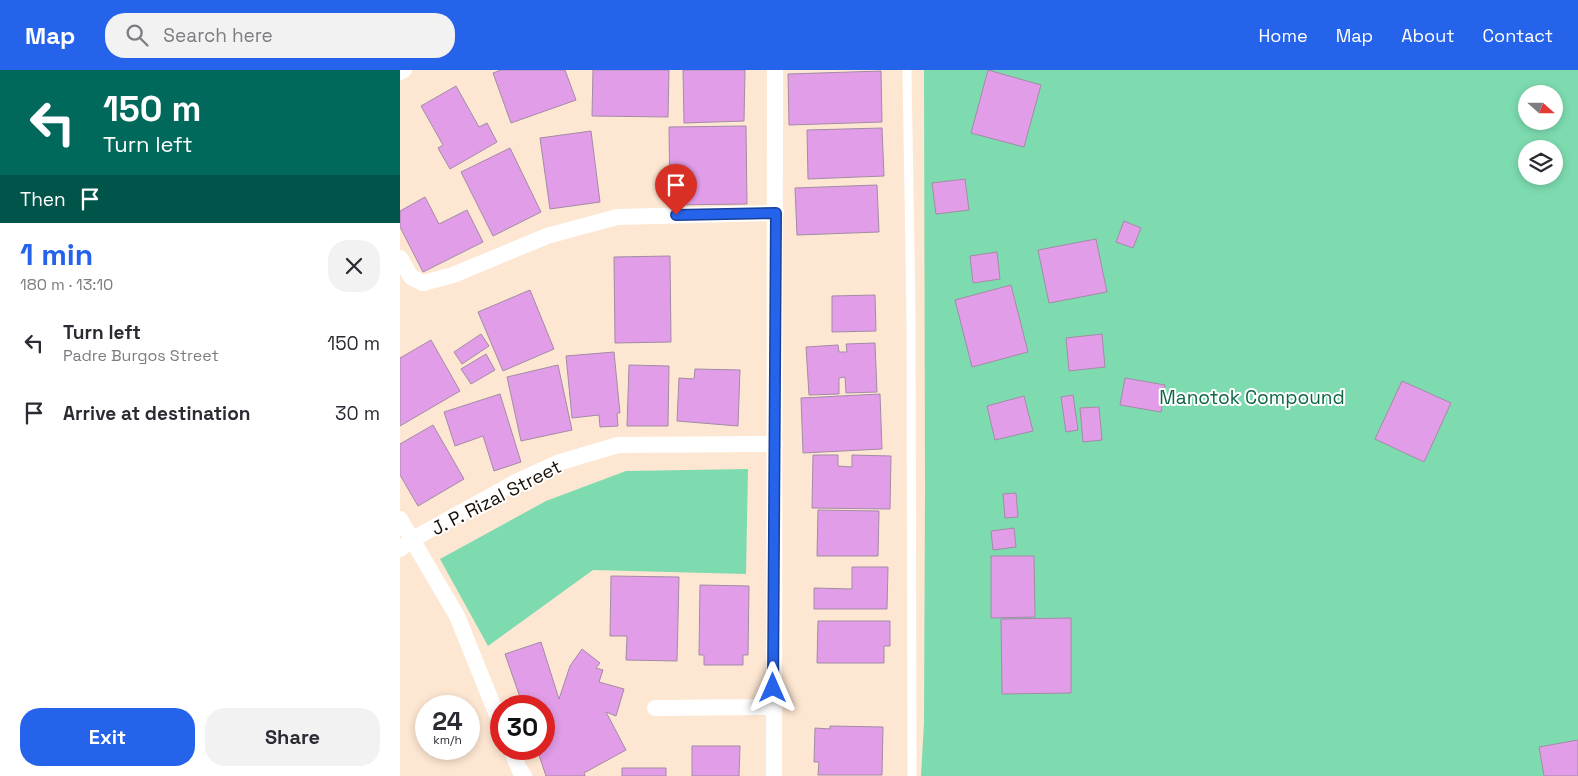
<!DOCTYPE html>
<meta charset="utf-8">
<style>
:root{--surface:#fff;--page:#f2f2f3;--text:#2b2b33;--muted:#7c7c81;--accent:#2563eb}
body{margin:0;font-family:"Space Grotesk",sans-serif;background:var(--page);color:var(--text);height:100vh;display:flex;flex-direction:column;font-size:19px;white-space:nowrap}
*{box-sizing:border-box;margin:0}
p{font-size:16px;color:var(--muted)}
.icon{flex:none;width:28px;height:28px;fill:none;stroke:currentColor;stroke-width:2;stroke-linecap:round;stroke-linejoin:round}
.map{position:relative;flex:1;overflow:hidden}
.sheet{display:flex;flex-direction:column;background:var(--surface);width:400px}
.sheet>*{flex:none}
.banner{background:#00695c;color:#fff;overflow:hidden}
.needle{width:32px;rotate:111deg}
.controls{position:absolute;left:1118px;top:15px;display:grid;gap:10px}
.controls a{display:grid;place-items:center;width:45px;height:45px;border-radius:50%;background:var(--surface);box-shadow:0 2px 8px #0003;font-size:25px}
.speed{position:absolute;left:15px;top:625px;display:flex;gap:10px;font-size:25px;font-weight:700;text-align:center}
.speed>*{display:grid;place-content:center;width:65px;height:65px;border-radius:50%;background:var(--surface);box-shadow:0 2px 8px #0003;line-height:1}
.speed small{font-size:12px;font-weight:400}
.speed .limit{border:8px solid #d22;background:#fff;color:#111}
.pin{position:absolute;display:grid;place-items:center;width:42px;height:42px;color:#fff;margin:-51px -21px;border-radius:50% 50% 50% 0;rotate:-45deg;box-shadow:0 0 5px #0007}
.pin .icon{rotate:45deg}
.me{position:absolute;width:55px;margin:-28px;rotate:0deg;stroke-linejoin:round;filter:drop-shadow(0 0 4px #0008)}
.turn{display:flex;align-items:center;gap:18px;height:105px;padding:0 20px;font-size:22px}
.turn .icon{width:65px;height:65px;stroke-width:2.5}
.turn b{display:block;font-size:35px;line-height:42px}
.then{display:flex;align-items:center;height:48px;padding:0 20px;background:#0003;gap:10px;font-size:19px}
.round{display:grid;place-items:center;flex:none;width:52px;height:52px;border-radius:20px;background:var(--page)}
.headline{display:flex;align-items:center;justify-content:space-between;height:85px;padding:0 20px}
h1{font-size:30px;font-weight:700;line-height:38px;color:var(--accent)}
.primary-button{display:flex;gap:10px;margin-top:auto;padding:10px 20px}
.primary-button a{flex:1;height:58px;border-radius:20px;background:var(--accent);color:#fff;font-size:20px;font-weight:700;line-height:58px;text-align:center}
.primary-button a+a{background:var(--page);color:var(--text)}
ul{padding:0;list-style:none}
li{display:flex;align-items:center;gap:15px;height:70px;padding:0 20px}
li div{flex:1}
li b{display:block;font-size:19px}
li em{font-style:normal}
header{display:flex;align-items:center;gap:30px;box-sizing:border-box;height:70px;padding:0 25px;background:var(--accent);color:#fff}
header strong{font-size:24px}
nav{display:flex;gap:28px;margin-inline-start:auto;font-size:18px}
.search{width:350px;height:45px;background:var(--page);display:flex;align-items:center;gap:12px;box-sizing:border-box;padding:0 18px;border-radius:20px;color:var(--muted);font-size:19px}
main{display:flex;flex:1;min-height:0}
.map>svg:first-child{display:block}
.green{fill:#7ddbaf;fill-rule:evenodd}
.building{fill:#e19de8;stroke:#a38ba5}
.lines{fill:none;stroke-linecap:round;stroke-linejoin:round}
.service{stroke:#fff;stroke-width:9}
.minor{stroke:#fff;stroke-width:16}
.route-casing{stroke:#184099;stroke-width:12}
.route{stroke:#2563eb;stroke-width:9}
.labels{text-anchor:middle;stroke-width:4;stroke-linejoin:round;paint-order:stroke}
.park-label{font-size:19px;fill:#0f6747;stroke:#fff}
.street-label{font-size:19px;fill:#1a1007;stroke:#fff}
</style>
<header>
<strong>Map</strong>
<div class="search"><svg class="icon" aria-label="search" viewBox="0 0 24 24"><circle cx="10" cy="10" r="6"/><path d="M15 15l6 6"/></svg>Search here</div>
<nav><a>Home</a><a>Map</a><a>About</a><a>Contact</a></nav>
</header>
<main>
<section class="sheet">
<div class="banner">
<div class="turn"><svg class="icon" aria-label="left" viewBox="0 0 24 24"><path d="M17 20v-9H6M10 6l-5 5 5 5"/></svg><div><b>150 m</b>Turn left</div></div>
<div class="then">Then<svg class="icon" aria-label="arrive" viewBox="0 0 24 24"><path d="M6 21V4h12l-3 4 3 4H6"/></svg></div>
</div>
<div class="headline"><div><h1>1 min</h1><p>180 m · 13:10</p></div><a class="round"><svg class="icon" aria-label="close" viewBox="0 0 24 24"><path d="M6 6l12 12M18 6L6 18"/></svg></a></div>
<ul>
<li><svg class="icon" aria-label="left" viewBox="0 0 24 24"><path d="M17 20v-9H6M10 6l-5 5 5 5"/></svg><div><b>Turn left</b><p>Padre Burgos Street</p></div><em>150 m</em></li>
<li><svg class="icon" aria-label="arrive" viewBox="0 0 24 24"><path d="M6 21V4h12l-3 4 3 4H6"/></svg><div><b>Arrive at destination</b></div><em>30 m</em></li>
</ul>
<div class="primary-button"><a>Exit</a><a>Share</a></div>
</section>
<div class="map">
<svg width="1178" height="706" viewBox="0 0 1178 706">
<rect width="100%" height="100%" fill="#fde7d2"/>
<!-- green -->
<path class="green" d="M524,0h654v706h-657l3,-53 1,-234zM1126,24h28v27h-28zM1126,79h28v27h-28z
M348,399l-2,105 -153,-4 -105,76 -48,-87 106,-58 80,-30z"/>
<!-- building -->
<path class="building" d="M101,0h64l11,30 -65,23 -18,-50z
M193,0h76l-1,47 -76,-1z
M283,0h62l-1,51 -60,2z
M588,0l53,15 -17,62 -53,-14z
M481,1l1,51 -93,3 -1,-51z
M56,16l23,41 8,-4 10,19 -47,27 -12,-21 5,-3 -22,-39z
M346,56l1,78 -77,1 -1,-78z
M482,58l2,48 -76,3 -1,-49z
M191,61l9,71 -50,7 -10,-71z
M110,78l31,64 -48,24 -32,-64z
M565,109l4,31 -33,4 -4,-31z
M477,115l2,47 -82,3 -2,-47z
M25,127l14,27 28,-14 16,32 -60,30 -23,-45v-16z
M724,151l17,7 -8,20 -17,-6z
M696,169l11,53 -58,11 -11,-53z
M597,182l3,27 -27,4 -3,-27z
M270,186l1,86 -56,1 -1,-86z
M611,215l17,67 -56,15 -17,-67z
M130,220l24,59 -51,22 -25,-59z
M475,225l1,36 -44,1v-36z
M81,264l8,12 -27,18 -8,-12z
M702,264l3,33 -36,4 -3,-33z
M31,270l29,51 -60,35v-68z
M475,273l2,49 -31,1 -1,-16 -6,1v16l-30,1 -3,-48 32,-2 1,7h8l-1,-8z
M214,282l6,61h-3l1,13 -18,1 -1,-12 -27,3 -6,-62z
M86,284l9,16 -24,14 -10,-15z
M158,295l14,65 -51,11 -14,-64z
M229,295l40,1 -1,60h-41z
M295,299l45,1 -2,56 -61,-5 2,-43 15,1z
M725,308l40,7 -4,27 -41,-7z
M1002,311l49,22 -27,59 -49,-23z
M100,324l21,68 -27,9 -11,-35 -28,10 -11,-34z
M480,324l2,55 -79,4 -2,-55z
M673,325l5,35 -12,2 -5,-35z
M624,326l9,35 -38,9 -8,-34z
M699,337l3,33 -19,2 -3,-34z
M33,355l31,54 -46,27 -18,-31v-31z
M413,385h25v11l14,1v-12l39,1 -1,53 -78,-1z
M616,423l2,24 -13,1 -2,-24z
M418,440l61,1 -1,45h-61z
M614,458l2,19 -23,3 -2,-19z
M591,486h43l1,61 -44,1z
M452,497h36l-1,42h-73v-21l38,1z
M211,506l68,1 -2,84 -51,-1 1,-24h-17z
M300,515l49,1 -1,69h-5v10h-39v-10h-5z
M671,548v75l-69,1 -1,-75z
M418,551h72v25h-6v17h-67z
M141,572l18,57 11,-33 12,-17 18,14 -4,5 7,2 -4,12 25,7 -8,27 -10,-4 20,38 -42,23 1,3h-39l-9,-27h7v-43h-21l-18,-52z
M430,656l53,1 -1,48h-64l1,-13h-5l1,-34 15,1z
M1178,670v36h-34l-5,-29z
M292,676h48l-1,30h-47z
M222,698h44v8h-44z"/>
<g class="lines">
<!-- service -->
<path class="service" d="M507,0l4,248 1,458"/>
<!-- minor -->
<path class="minor" d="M0,2l4,-2
M0,188l11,19 12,6 30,-8 94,-39 70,-19 159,-4
M0,449l57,97 44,109
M0,479l13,-10 103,-57 41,-19 61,-18 157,-1
M255,638l118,-1
M111,679l8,20 5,7
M374,706l1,-706"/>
</g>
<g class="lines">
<defs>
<path id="route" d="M276,145l100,-2 -3,475"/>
</defs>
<!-- route casing -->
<use href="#route" class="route-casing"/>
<!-- route -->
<use href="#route" class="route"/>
</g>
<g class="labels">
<!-- park labels -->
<g class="park-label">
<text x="852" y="334">Manotok Compound</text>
</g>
<!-- street labels -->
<g class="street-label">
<text transform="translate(96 427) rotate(-27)" y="7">J. P. Rizal Street</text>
</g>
</g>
</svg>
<div class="controls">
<a><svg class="needle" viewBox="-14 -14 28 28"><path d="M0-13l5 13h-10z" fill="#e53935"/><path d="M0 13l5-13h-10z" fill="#7c7c81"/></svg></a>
<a><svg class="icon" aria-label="layers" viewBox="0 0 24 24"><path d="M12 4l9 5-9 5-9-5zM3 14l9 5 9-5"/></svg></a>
</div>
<div class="speed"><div>24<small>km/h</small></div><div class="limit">30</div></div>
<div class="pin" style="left:276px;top:145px;background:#d93025"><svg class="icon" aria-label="arrive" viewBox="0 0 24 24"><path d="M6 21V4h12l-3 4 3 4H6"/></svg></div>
<svg class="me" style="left:373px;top:618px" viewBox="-20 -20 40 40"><path d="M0-17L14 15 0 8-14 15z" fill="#2563eb" stroke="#fff" stroke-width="4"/></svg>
</div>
</main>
